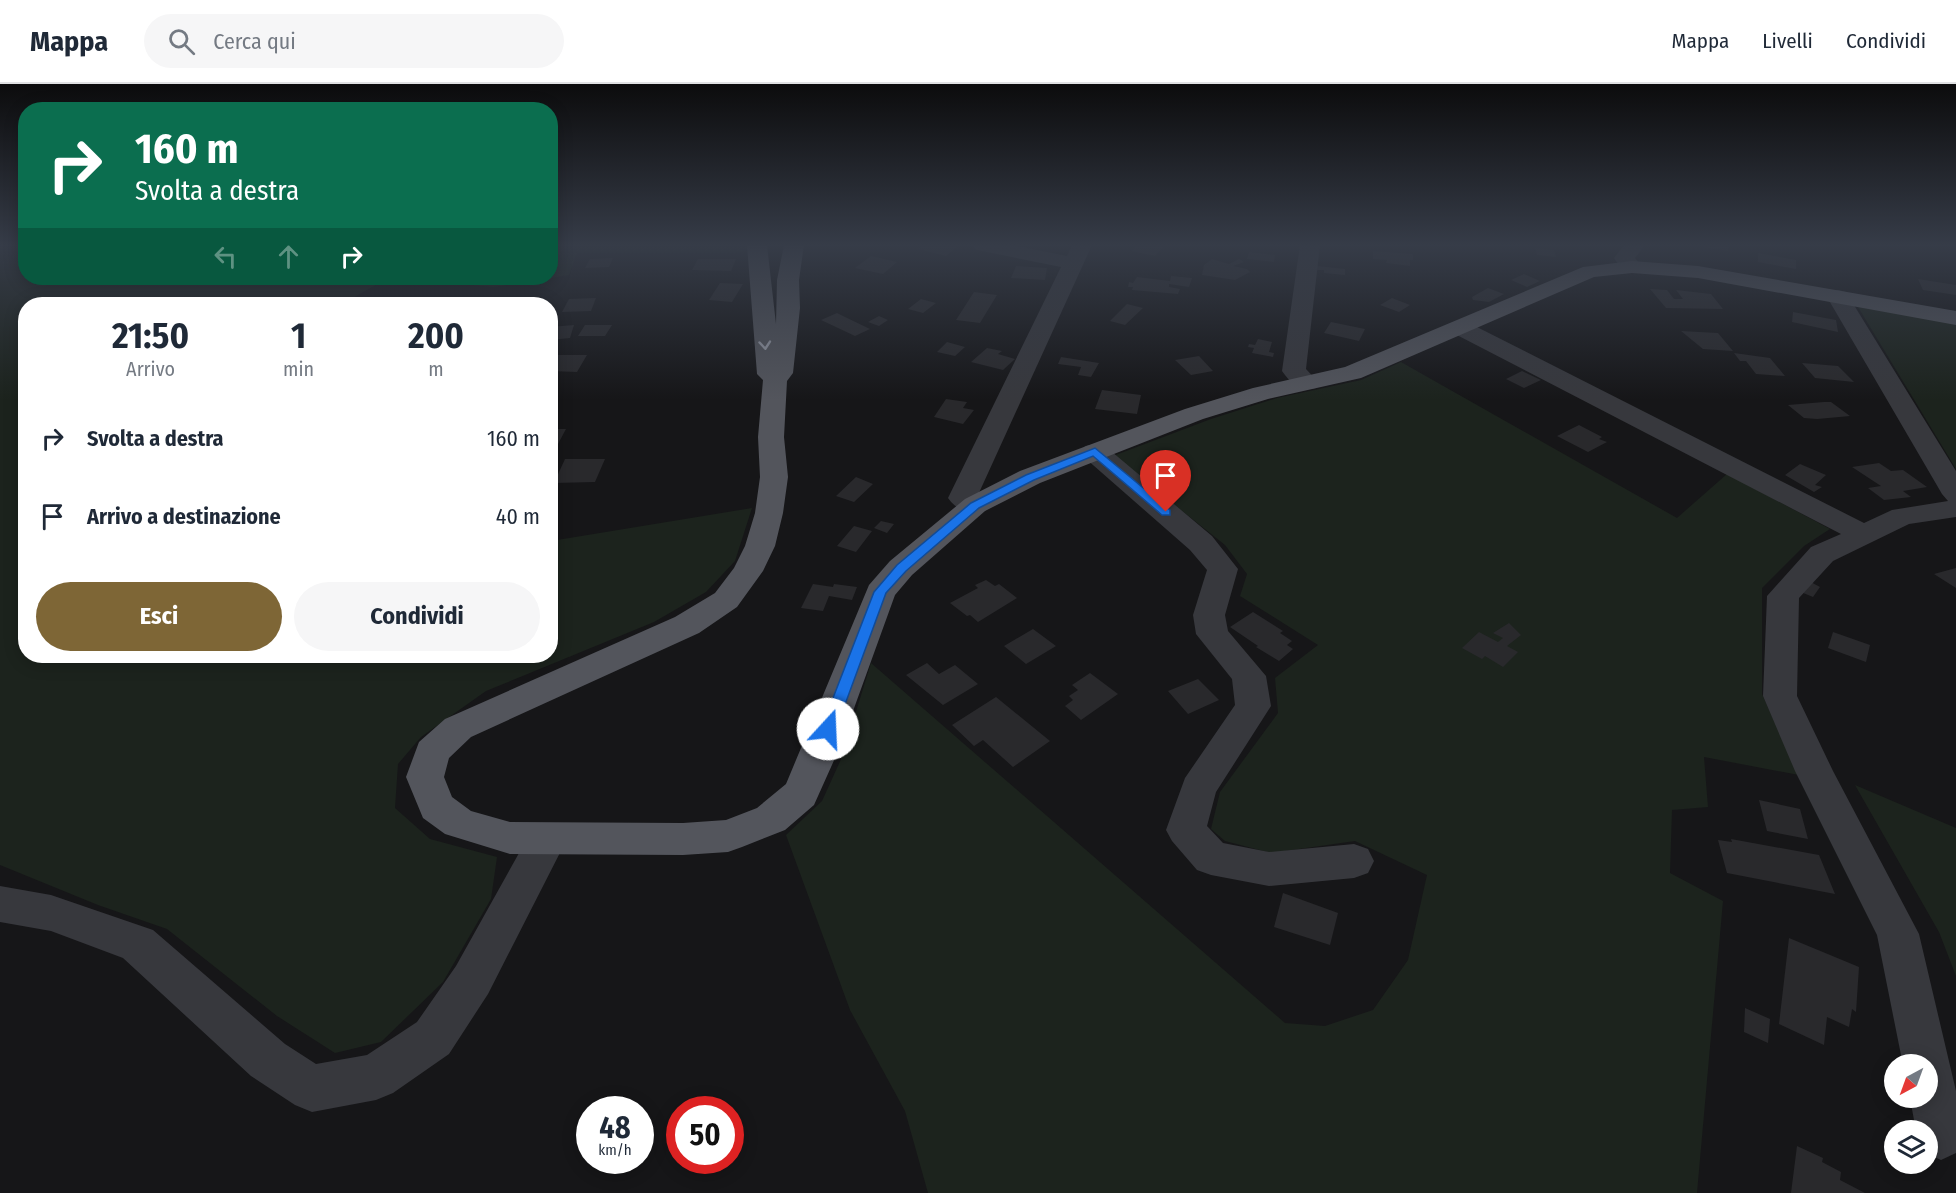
<!DOCTYPE html>
<html lang="it">
<style>
:root{--surface:#fff;--page:#f6f6f7;--text:#1f2937;--muted:#747a83;--line:#e0e1e3;--accent:#7e6636}
body{margin:0;font-family:"Fira Sans Condensed",sans-serif;background:var(--page);color:var(--text);height:100vh;display:flex;flex-direction:column;font-size:22px;white-space:nowrap}
*{box-sizing:border-box;margin:0}
p{font-size:20px;color:var(--muted)}
.icon{flex:none;width:33px;height:33px;fill:none;stroke:currentColor;stroke-width:2;stroke-linecap:round;stroke-linejoin:round}
.map{position:relative;flex:1;overflow:hidden}
.sheet{position:absolute;left:18px;top:213px;width:540px;height:366px;display:flex;flex-direction:column;background:var(--surface);border-radius:24px;box-shadow:0 3px 15px #0003}
.sheet>*{flex:none}
.top-card{position:absolute;left:18px;top:18px;width:540px;height:183px;border-radius:24px;box-shadow:0 3px 15px #0003;background:#0b6e4f;color:#fff;overflow:hidden}
.needle{width:39px;rotate:221deg}
.tools{position:absolute;left:1884px;top:970px;display:grid;gap:12px}
.tools a{display:grid;place-items:center;width:54px;height:54px;border-radius:50%;background:var(--surface);box-shadow:0 3px 15px #0003;font-size:30px}
.speed{position:absolute;left:576px;top:1012px;display:flex;gap:12px;font-size:30px;font-weight:700;text-align:center}
.speed>*{display:grid;place-content:center;width:78px;height:78px;border-radius:50%;background:var(--surface);box-shadow:0 3px 15px #0003;line-height:1}
.speed small{font-size:15px;font-weight:400}
.speed .limit{border:9px solid #d22;background:#fff;color:#111}
.pin{position:absolute;display:grid;place-items:center;width:51px;height:51px;color:#fff;margin:-62px -26px;border-radius:50% 50% 50% 0;rotate:-45deg;box-shadow:0 0 6px #0007}
.pin .icon{rotate:45deg}
.me{position:absolute;width:66px;margin:-33px;rotate:20deg;stroke-linejoin:round;filter:drop-shadow(0 0 4px #0008)}
.turn{display:flex;align-items:center;gap:21px;height:126px;padding:0 18px;font-size:27px}
.turn .icon{width:78px;height:78px;stroke-width:2.5}
.turn b{display:block;font-size:42px;line-height:51px}
.lanes{display:flex;align-items:center;height:57px;padding:0 18px;background:#0003;justify-content:center;gap:30px;direction:ltr}
.lanes .off{opacity:.35}
.eta{display:flex;justify-content:space-evenly;align-items:center;height:102px;text-align:center}
.eta b{font-size:36px;font-weight:700;line-height:42px}
.button{display:flex;gap:12px;margin-top:auto;padding:12px 18px}
.button a{flex:1;height:69px;border-radius:36px;background:var(--accent);color:#fff;font-size:24px;font-weight:700;line-height:69px;text-align:center}
.button a+a{background:var(--page);color:var(--text)}
ul{padding:0;list-style:none}
li{display:flex;align-items:center;gap:18px;height:78px;padding:0 18px}
li div{flex:1}
li b{display:block;font-size:22px}
li em{font-style:normal}
header{display:flex;align-items:center;gap:36px;box-sizing:border-box;height:84px;padding:0 30px;background:var(--surface);border-bottom:2px solid var(--line)}
header strong{font-size:28px}
nav{display:flex;gap:33px;margin-inline-start:auto;font-size:21px}
.search{width:420px;height:54px;background:var(--page);display:flex;align-items:center;gap:15px;box-sizing:border-box;padding:0 21px;border-radius:33px;color:var(--muted);font-size:22px}
.map>svg:first-child{display:block}
.green{fill:#1c231d}
.building{fill:#29292c}
.lines{fill:none;stroke-linecap:round;stroke-linejoin:round}
.minor{fill:#37383d;fill-rule:evenodd}
.major{fill:#53555c;fill-rule:evenodd}
.oneway{stroke:#979ba6}
.route{fill:#1a73e8;stroke:#114b97;stroke-width:1.5}
</style>
<header>
<strong>Mappa</strong>
<div class="search"><svg class="icon" aria-label="search" viewBox="0 0 24 24"><circle cx="10" cy="10" r="6"/><path d="M15 15l6 6"/></svg>Cerca qui</div>
<nav><a>Mappa</a><a>Livelli</a><a>Condividi</a></nav>
</header>
<div class="map">
<svg width="1956" height="1109" viewBox="0 0 1956 1109">
<rect width="100%" height="100%" fill="#161618"/>
<!-- green -->
<path class="green" d="M0,161h25l1,33h362l-46,26h-316v352h524l1,-115 201,-33 -17,53 -29,31 -52,30 -168,69 -65,46 -23,27 -3,44 35,31 67,18 -6,42 -48,83 -62,60 -46,11 -58,-37 -110,-87 -69,-24 -98,-40z
M551,161h198v4l-11,4h-161l-8,22 -75,12 -95,-9h151z
M1858,223l98,16v146z
M1401,278l276,156 50,-44 103,55 -26,17 -42,42v106l37,81 -95,-18 4,50 -36,3 -2,63 53,28 -26,292h-769l-23,-82 -55,-101 -64,-175 36,-34 20,-44 29,-94 414,360 40,3 48,-16 35,-50 19,-85 -72,-34 -84,12 -46,-12 -14,-12 9,-37 58,-79 -3,-35 43,-33 -78,-49 7,-22 -22,-29 -112,-89 98,-37 66,-21 84,-18z
M1855,701l101,43v148l-17,-44z"/>
<!-- building -->
<path class="building" d="M924,161h28l6,1 -12,10 -28,-7z
M1137,161h28l-10,11 -24,-5z
M1691,161h38l-1,6z
M1535,164l19,2 2,7 -19,-2z
M1373,167l40,3v6h-3v6l-24,-3 1,-3 -14,-1z
M1249,168l26,3 -1,7 -27,-3z
M1758,169l38,7v9l-38,-7z
M871,172l26,6 -14,12 -28,-6z
M613,174l-4,9 -24,1 5,-9z
M698,175h38l-5,12 -39,-1z
M1212,175l17,5 10,-5 5,3 -11,4 14,3 3,3 -15,8 -33,-5 2,-10z
M1016,182l31,2 -2,12 -34,-2z
M1317,182l28,3v6l-21,-2v-3h-7z
M1524,190l16,7 -13,6 -16,-7z
M1171,192l21,2 -3,9 -20,-3v3l11,2 -2,5 -46,-4 1,-3h-5l1,-5 4,1 4,-6 33,4z
M1918,195l38,6v10l-33,-5z
M720,199l23,1 -11,18 -23,-2z
M1488,204l16,6 -15,8 -16,-2 -1,-3z
M1650,205l17,1 7,9h9l-7,-9 35,4 12,15 -57,-1z
M974,208l23,3 -17,28 -24,-3z
M596,214l-5,13 -29,1 7,-13z
M1392,214l18,7 -11,7 -19,-7z
M921,215l15,4 -13,10 -15,-4z
M1127,220l16,4 -18,17 -15,-4z
M1793,228l43,8 2,12 -46,-10z
M837,229l6,3 27,13 -15,7 -34,-16z
M879,232l9,4 -9,6 -11,-4z
M1331,238l34,7 -6,12 -35,-8z
M574,241l-4,13 -20,2v-13z
M585,241h27l-7,11h-27z
M1681,247l37,2 15,18 -30,-2z
M1258,255l14,3 -3,10 5,1 -1,4 -21,-4 2,-5 -6,-1 1,-3 6,1z
M947,258l18,5 -10,9 -18,-4z
M987,264l15,3 -4,3 17,5 -12,11 -32,-8z
M1734,269l36,5 15,18 -29,-2 -10,-13h-6z
M550,271h37l-10,17 -27,-1z
M1199,272l14,15 -22,4 -16,-15z
M1061,273l38,6 -8,14 -13,-2 3,-8 -23,-3z
M1802,279l36,3 16,16 -39,-4z
M1522,287l19,9 -17,8 -18,-9z
M1102,306l39,5 -4,19 -42,-5z
M946,315l21,3 -4,6 11,2 -11,14 -29,-7z
M1824,318h7l19,14 -33,3 -13,-1 -16,-13z
M1579,341l23,12 -3,2 8,3 -19,10 -31,-16z
M550,345h16l-16,30z
M565,375h40l-10,23 -41,1z
M1879,379l12,8 12,-1 24,17 -24,4 8,6 -27,3 -16,-12 13,-2 -29,-19z
M1800,380l26,11 -11,10 7,2 -8,5 -29,-17z
M856,393l17,7 -19,18 -18,-6z
M881,437l13,3 -7,9 -13,-5z
M854,442l18,5 -16,21 -19,-6z
M1956,484v20l-22,-14z
M986,496l9,6 4,-2 18,14 -39,24 -8,-7 -3,1 -17,-13 28,-15 -3,-3z
M1807,496l13,7 -7,10 -17,-7z
M813,500l20,3 1,-3 23,3 -5,13 -23,-4 -6,15 -22,-3z
M1253,528l30,19 -3,2 12,8 -5,4 6,4 -14,12 -23,-14 2,-1 -28,-19z
M1509,539l12,12 -14,11 11,6 -15,15 -18,-11 -3,3 -20,-11 17,-16 19,10 5,-4 -10,-5z
M1033,545l23,17 -30,18 -22,-18z
M1833,548l37,13 -4,17 -38,-14z
M927,579l12,11 16,-9 23,19 -35,21 -37,-30z
M1090,589l28,21 -37,26 -16,-14 8,-6 -4,-4 9,-6 -6,-5z
M1198,595l21,21 -31,14 -20,-23z
M996,613l54,44 -37,26 -30,-27 -9,6 -22,-21z
M1759,716l41,9 8,30 -41,-8z
M1731,755l88,16 16,39 -108,-21 -9,-33 14,2z
M1283,809l55,20 -8,32 -56,-18z
M1789,854l70,29 -3,45 -4,-3 -3,18 -22,-10 -3,28 -45,-21z
M1745,924l25,11 -2,24 -24,-11z
M1797,1062l26,12 -1,4 19,10 -1,8 25,13h-74z"/>
<g class="lines">
<!-- minor -->
<path class="minor" d="M972,161h40l55,11 5,-11h20l-114,250 7,4 4,6 -4,6c-14,4 -28,0 -37,-13l113,-231 -79,-16 -7,-2z
M1300,161h20l-14,124 13,14 -3,5c-16,4 -25,-4 -34,-17z
M1624,161h21l-10,13 7,9 -3,4c-13,4 -18,-3 -25,-13z
M1838,206l8,2 3,5 107,174v46l-47,7 -76,37 -34,37 -2,98 36,75 86,163 37,157v62l-15,7 -13,-6v-23h-12l-6,-33h18v-33h-25l-26,-130 -82,-164 -32,-75 4,-100 44,-49 30,-13 -388,-201 -3,-5 3,-5 8,-2 8,2 395,200 28,-13 56,-9 -6,-7 -115,-197 3,-5z
M1095,360l10,2 107,90 26,33 -13,46 3,16 38,45 5,30 -55,86 -9,34 16,17 46,9 85,-8 14,5 6,12 -6,12 -14,5 -85,8 -58,-11 -14,-5 -25,-29 -6,-11 19,-52 50,-73 -3,-26 -36,-45 -3,-19 14,-45 -17,-20 -105,-92 -3,-6 3,-6z
M547,739l14,5 6,11 -79,155 -39,60 -56,39 -17,7 -64,12 -17,-7 -44,-29 -128,-118 -72,-27 -51,-9v-36l51,9 102,35 132,114 31,20 51,-9 50,-33 39,-56 77,-138z"/>
<!-- major -->
<path class="major" d="M747,161h20l9,79 1,-44 7,-35h20l-5,35 1,28 -7,65 -6,8 -3,56 4,40 -5,36 -8,33 -12,25 -26,36 -38,26 -228,104 -22,21 -5,19 8,20 19,14 39,11 173,1 43,-3 31,-12 29,-24 83,-199 21,-24 75,-62 55,-28 165,-62 68,-21 92,-21 238,-100 49,-6 66,5 258,45v14l-258,-47 -66,-5 -38,4 -233,101 -93,21 -65,20 -163,64 -55,28 -73,64 -17,20 -55,152 -26,58 -29,25 -43,17 -14,5 -45,3 -173,-1 -65,-20 -22,-16 -17,-41 13,-35 26,-23 230,-102 40,-24 19,-25 11,-22 10,-33 5,-36 -2,-40 5,-57 -6,-6z"/>
</g>
<!-- one-way arrows -->
<defs><path id="oneway-chevron" d="M-2-3.5L2.5 0L-2 3.5" fill="none" stroke-width="1.6" stroke-linecap="round" stroke-linejoin="round" transform="scale(1.5)"/></defs>
<use class="oneway" href="#oneway-chevron" transform="translate(765 261) rotate(85)"/>
<!-- sky -->
<linearGradient id="sky" x2="0" y2="1"><stop stop-color="#0c0c0d"/><stop offset="0.51" stop-color="#363c48"/><stop offset="1" stop-color="#363c48" stop-opacity="0"/></linearGradient>
<rect width="1956" height="316" fill="url(#sky)"/>
<!-- route -->
<path class="route" d="M1095,364l75,62v5h-8l-69,-59 -59,24 -55,28 -73,63 -20,22 -50,136 -2,4h-11l-2,-4 53,-137 23,-27 74,-62 55,-28z"/>
</svg>
<div class="tools">
<a><svg class="needle" viewBox="-14 -14 28 28"><path d="M0-13l5 13h-10z" fill="#e53935"/><path d="M0 13l5-13h-10z" fill="#747a83"/></svg></a>
<a><svg class="icon" aria-label="layers" viewBox="0 0 24 24"><path d="M12 4l9 5-9 5-9-5zM3 14l9 5 9-5"/></svg></a>
</div>
<div class="speed"><div>48<small>km/h</small></div><div class="limit">50</div></div>
<div class="pin" style="left:1166px;top:428px;background:#d93025"><svg class="icon" aria-label="arrive" viewBox="0 0 24 24"><path d="M6 21V4h12l-3 4 3 4H6"/></svg></div>
<svg class="me" style="left:828px;top:645px" viewBox="-20 -20 40 40"><circle r="19" fill="#fff"/><path d="M0-13L10 11 0 6-10 11z" fill="#1a73e8"/></svg>
<div class="top-card">
<div class="turn"><svg class="icon" aria-label="right" viewBox="0 0 24 24"><path d="M7 20v-9h11M14 6l5 5-5 5"/></svg><div><b>160 m</b>Svolta a destra</div></div>
<div class="lanes"><svg class="icon off" aria-label="left" viewBox="0 0 24 24"><path d="M17 20v-9H6M10 6l-5 5 5 5"/></svg><svg class="icon off" aria-label="ahead" viewBox="0 0 24 24"><path d="M12 20V5M6 11l6-6 6 6"/></svg><svg class="icon" aria-label="right" viewBox="0 0 24 24"><path d="M7 20v-9h11M14 6l5 5-5 5"/></svg></div>
</div>
<section class="sheet">
<div class="eta">
<div><b>21:50</b><p>Arrivo</p></div>
<div><b>1</b><p>min</p></div>
<div><b>200</b><p>m</p></div>
</div>
<ul>
<li><svg class="icon" aria-label="right" viewBox="0 0 24 24"><path d="M7 20v-9h11M14 6l5 5-5 5"/></svg><div><b>Svolta a destra</b></div><em>160 m</em></li>
<li><svg class="icon" aria-label="arrive" viewBox="0 0 24 24"><path d="M6 21V4h12l-3 4 3 4H6"/></svg><div><b>Arrivo a destinazione</b></div><em>40 m</em></li>
</ul>
<div class="button"><a>Esci</a><a>Condividi</a></div>
</section>
</div>
